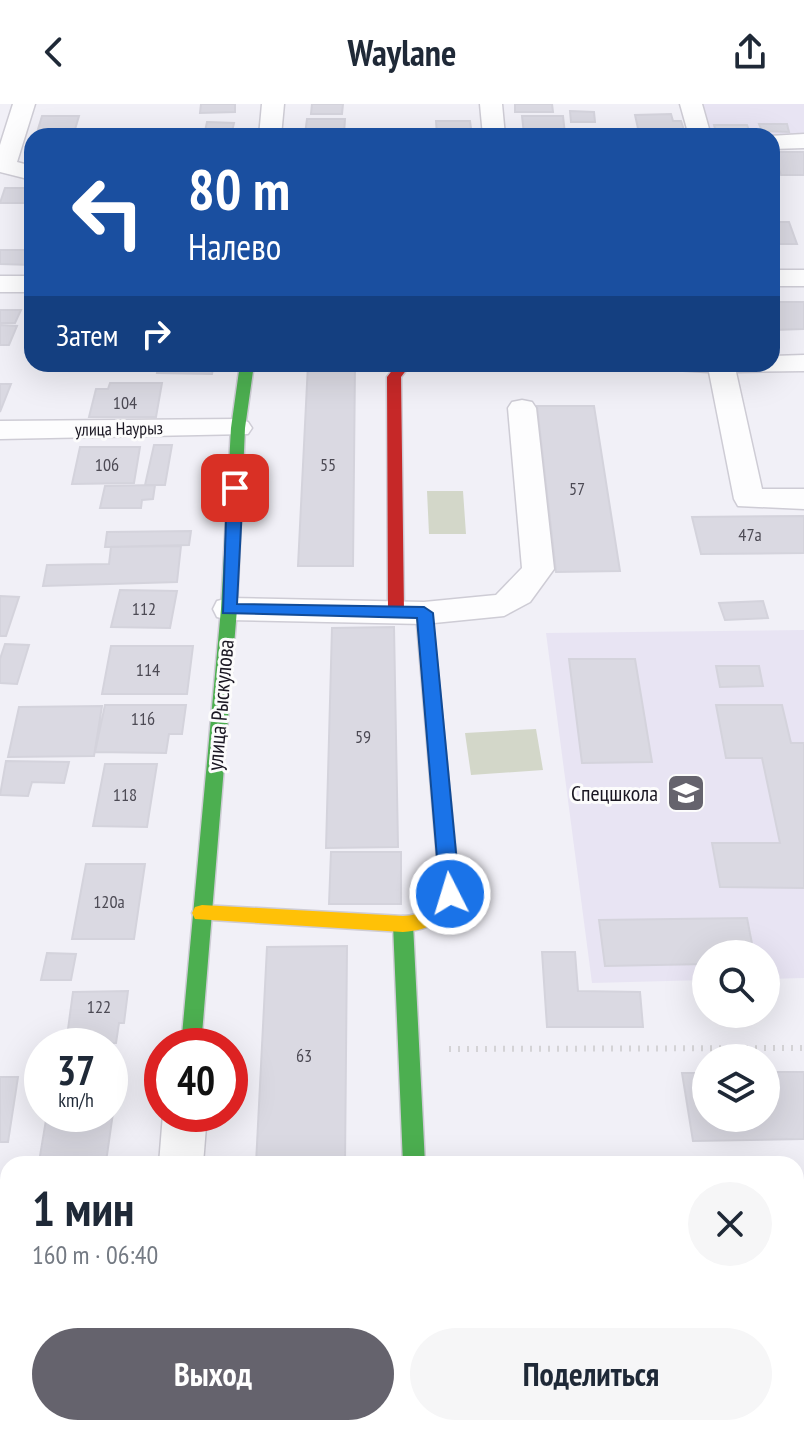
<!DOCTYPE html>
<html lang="ru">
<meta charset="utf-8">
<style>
:root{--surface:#fff;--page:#f6f6f7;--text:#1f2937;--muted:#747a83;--accent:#65636d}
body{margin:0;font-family:"PT Sans Narrow",sans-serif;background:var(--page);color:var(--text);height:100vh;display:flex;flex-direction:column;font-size:30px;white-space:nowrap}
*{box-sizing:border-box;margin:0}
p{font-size:26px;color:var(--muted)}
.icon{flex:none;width:44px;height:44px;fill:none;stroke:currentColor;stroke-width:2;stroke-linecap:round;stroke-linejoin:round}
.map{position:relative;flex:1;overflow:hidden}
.side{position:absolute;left:0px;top:1052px;width:804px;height:280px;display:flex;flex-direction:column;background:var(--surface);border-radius:24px 24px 0 0;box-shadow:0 8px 32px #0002}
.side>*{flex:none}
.banner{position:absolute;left:24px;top:24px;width:756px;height:244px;border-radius:24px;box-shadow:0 8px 32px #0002;background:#1a4fa0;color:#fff;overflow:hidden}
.controls{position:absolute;left:692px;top:836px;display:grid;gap:16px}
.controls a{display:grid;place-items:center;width:88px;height:88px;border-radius:50%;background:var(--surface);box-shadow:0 8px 32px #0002;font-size:40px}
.speed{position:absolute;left:24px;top:924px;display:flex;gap:16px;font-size:40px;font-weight:700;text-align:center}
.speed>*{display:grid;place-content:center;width:104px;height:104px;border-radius:50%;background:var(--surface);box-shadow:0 8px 32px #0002;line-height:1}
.speed small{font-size:20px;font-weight:400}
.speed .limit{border:12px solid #d22;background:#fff;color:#111}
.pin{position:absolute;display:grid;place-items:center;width:68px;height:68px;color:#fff;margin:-34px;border-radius:16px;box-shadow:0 4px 12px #0006}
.me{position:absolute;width:88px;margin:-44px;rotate:355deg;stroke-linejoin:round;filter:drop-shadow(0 0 6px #0008)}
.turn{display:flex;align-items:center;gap:28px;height:168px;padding:0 32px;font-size:36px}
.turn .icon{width:104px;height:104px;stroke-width:2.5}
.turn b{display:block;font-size:56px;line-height:68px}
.then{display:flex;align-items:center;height:76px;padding:0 32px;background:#0003;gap:16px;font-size:30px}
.round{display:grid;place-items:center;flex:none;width:84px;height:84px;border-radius:42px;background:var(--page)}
.summary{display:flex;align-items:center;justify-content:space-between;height:136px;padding:0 32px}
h1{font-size:48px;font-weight:800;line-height:60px}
.cta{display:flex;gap:16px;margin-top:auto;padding:16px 32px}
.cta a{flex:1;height:92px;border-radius:48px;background:var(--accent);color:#fff;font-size:32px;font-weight:800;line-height:92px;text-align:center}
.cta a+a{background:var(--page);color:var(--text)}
header{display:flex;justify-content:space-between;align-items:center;height:104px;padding:0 32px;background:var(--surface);font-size:36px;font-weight:800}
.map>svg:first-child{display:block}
.education{fill:#e8e4f3}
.green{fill:#d3d7c9}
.building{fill:#dad9e2;stroke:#d4d3dc;stroke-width:2}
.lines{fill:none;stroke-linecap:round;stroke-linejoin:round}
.street-casing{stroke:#ceccd5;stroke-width:3}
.fast-casing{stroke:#ceccd5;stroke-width:3}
.slow-casing{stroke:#ceccd5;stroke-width:3}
.jam-casing{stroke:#ceccd5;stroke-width:3}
.path{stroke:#d4d3d6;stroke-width:6;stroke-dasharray:2 7;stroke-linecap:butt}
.street{fill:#fdfdfe;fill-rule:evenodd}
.fast{fill:#4caf50;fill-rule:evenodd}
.slow{fill:#ffc107;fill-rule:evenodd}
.jam{fill:#c62828;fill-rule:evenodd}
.route{fill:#1a73e8;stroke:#114b97;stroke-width:2}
.labels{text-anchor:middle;stroke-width:6;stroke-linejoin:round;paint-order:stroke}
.number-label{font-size:18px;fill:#4c4a54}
.far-street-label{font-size:18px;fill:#1a1722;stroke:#fcfcfc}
.street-label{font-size:22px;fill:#1a1722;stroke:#fcfcfc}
.poi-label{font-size:22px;fill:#1a1722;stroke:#fcfcfc;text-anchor:end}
</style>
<header><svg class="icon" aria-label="back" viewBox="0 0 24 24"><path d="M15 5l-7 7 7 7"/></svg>Waylane<svg class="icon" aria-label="share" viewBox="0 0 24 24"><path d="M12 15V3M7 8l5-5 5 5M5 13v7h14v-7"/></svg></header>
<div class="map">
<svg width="804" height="1332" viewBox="0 0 804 1332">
<rect width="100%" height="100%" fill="#f1f0f7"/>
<!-- education -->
<path class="education" d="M702,0h102v32h-92z
M804,526v348l-38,1v-25h-60v26l-114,3 -46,-350z"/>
<!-- green -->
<path class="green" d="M427,387h36l3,43h-37z
M536,625l7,41 -72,5 -6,-42z"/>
<!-- building -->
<path class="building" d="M201,0h34v8l-35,1z
M312,0h31l-1,10h-31z
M515,0h37l1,8h-38z
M570,7l24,1 1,10h-24z
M671,10l2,7h8l3,9 -45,3 -4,-18z
M42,12h37l-6,20h-37z
M522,12h41l2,18h-41z
M307,15h38l-1,15h-39z
M436,17h34l2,15h-35z
M207,18l27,1 -3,13h-27z
M759,20h28l2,8 -27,-1z
M714,21h33l4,10h-34z
M773,48h31v23h-23z
M5,84h27l-3,15h-29z
M772,118h17l8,22h-25z
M0,146h32v15l-32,-1z
M772,198h32v27l-32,1z
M0,206h21l-6,13h-15z
M0,221l17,1 -8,19h-9z
M159,260h55l-2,10 -55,-1z
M308,260h47l-2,202h-55z
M110,279h52l-6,34h-67l7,-28h12z
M0,280h11l-11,28z
M537,302h57l26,165 -64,1z
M154,341h18l-7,40h-20z
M80,343h60l-6,36 -62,1z
M155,381l-2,14 -11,1 -1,8h-41l5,-22z
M804,412v37l-103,1 -9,-37z
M191,427l-2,14 -84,2 2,-15z
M181,442l-4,36 -134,4 4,-21 62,-1 2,-17z
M120,486l57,1 -7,37 -59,-1z
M0,492l19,1 -13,39h-6z
M763,497l5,17 -43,2 -6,-17z
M394,523l4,220 -72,1 6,-220z
M5,540l24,1 -12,39 -17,-1v-24z
M111,542h82l-6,48h-85z
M569,555h66l17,103 -70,1z
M716,562h43l4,20 -43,1z
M105,601h81l-4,29h-13l-3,19 -71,-1z
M716,601h66l9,38h13v145l-84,-1 -8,-44h68l-18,-85h-36z
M102,602l-8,50 -86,1 11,-50z
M6,657l63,1 -5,21 -32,-1 -4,14 -28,-1z
M105,660h52l-10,63 -54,-1z
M331,748h70v52h-72z
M86,760h59l-11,75h-62z
M747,814l7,36h-48v10l-101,2 -6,-46z
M347,842l-2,218h-89l11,-217z
M542,848h33l3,39 62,1 3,35h-96z
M47,849l29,1 -5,26h-30z
M128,887l-4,32h-5l-3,20 -50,1 7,-52z
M766,968h38v67l-111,2 -11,-68h24v45h60z
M0,973h18l-10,65h-8z
M110,988h6l-10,70h-67l8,-48h63z
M7,1089l1,55 -8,1v-15z
M8,1305v19h61l-1,8h-64z
M243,1324h100v8h-100z"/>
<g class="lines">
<defs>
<path id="street" d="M13,0h22l-18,58 15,4v14l-32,-8v-27z
M262,0h22l-3,32h-22z
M480,0h22l3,32h-22z
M680,0h22l9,32h-22z
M804,30v14l-32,1v-13h-3z
M772,166h32v16h-32z
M0,172h32v16h-32z
M804,251v16l-68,1 26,117h42v20l-66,-3 -4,-7 -25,-127 -35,-2 -4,-6h102v-8z
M522,296l10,2 4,6 18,161 -24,33 -26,14 -80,8 -195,-4 -12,-3 -4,-8 4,-8 12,-3 195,4 72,-7 26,-27 -14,-160 4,-6z
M238,315l10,3 4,6 -4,6 -248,5v-18z
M163,1010h44l-4,50h-44z
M796,1115h8v44h-8z
M0,1188h8v48h-8z
M132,1324h50l-1,8h-50z
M395,1324h50v8h-50z
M721,1324h50l1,8h-50z"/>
<path id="fast" d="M240,260h14l-9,64 -8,181 -36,437h-20l40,-437 10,-181z
M403,812l7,2 3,6 12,240h-22l-10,-240 3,-6z"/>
<path id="slow" d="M424,503l8,6 28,281c-13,25 -28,36 -57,38l-208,-13 -3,-6 3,-6 7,-2 201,11c18,-1 28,-7 37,-22l-24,-281z"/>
<path id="jam" d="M397,260h14l-10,13 3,235 -8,6 -8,-6 -1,-235z"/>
</defs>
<!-- street casing -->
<use href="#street" class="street-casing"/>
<!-- fast casing -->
<use href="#fast" class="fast-casing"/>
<!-- slow casing -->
<use href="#slow" class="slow-casing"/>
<!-- jam casing -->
<use href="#jam" class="jam-casing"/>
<!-- path -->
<path class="path" d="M449,945l355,-1"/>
<!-- street -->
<use href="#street" class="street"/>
<!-- fast -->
<use href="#fast" class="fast"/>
<!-- slow -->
<use href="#slow" class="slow"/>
<!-- jam -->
<use href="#jam" class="jam"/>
</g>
<!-- route -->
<path class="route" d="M235,379l8,5 -6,116 187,3 9,6 27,281 -3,6 -7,2 -10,-8 -23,-276 -194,-5 4,-125z"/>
<!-- icons -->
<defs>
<symbol id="school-square" viewBox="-11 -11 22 22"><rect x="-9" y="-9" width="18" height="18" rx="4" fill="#65636d" stroke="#fcfcfc"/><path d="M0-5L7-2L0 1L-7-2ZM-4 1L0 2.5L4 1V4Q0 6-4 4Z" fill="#fff"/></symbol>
</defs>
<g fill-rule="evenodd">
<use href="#school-square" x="664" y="667" width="44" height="44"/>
</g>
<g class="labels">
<!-- number labels -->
<g class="number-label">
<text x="125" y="305">104</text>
<text x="107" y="367">106</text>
<text x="328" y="367">55</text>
<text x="577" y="391">57</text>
<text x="750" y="437">47а</text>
<text x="144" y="511">112</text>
<text x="148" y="572">114</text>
<text x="143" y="621">116</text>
<text x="363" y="639">59</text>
<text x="125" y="697">118</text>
<text x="109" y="804">120а</text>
<text x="99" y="909">122</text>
<text x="304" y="958">63</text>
</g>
<!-- far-street labels -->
<g class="far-street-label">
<text transform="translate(119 325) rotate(-1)" y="6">улица Наурыз</text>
</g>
<!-- street labels -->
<g class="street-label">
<text transform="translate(220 601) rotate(-85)" y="8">улица Рыскулова</text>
</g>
<!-- poi labels -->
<g class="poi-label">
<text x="658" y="697">Спецшкола</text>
</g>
</g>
</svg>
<div class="controls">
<a><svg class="icon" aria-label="search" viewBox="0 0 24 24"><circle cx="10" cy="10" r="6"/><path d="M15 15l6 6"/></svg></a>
<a><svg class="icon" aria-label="layers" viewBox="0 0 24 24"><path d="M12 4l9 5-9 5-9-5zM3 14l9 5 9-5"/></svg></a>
</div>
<div class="speed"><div>37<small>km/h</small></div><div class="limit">40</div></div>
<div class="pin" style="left:235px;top:384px;background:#d93025"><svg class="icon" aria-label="arrive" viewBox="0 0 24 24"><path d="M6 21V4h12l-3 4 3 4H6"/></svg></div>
<svg class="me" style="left:450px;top:790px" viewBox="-20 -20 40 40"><circle r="17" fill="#1a73e8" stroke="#fff" stroke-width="3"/><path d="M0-11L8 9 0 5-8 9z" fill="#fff"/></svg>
<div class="banner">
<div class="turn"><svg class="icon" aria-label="left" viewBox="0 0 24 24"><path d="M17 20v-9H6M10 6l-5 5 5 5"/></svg><div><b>80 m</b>Налево</div></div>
<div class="then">Затем<svg class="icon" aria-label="right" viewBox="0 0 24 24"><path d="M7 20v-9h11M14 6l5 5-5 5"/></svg></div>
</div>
<section class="side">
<div class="summary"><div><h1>1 мин</h1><p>160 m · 06:40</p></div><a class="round"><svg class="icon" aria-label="close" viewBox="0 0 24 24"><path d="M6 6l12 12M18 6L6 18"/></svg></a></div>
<div class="cta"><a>Выход</a><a>Поделиться</a></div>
</section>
</div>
